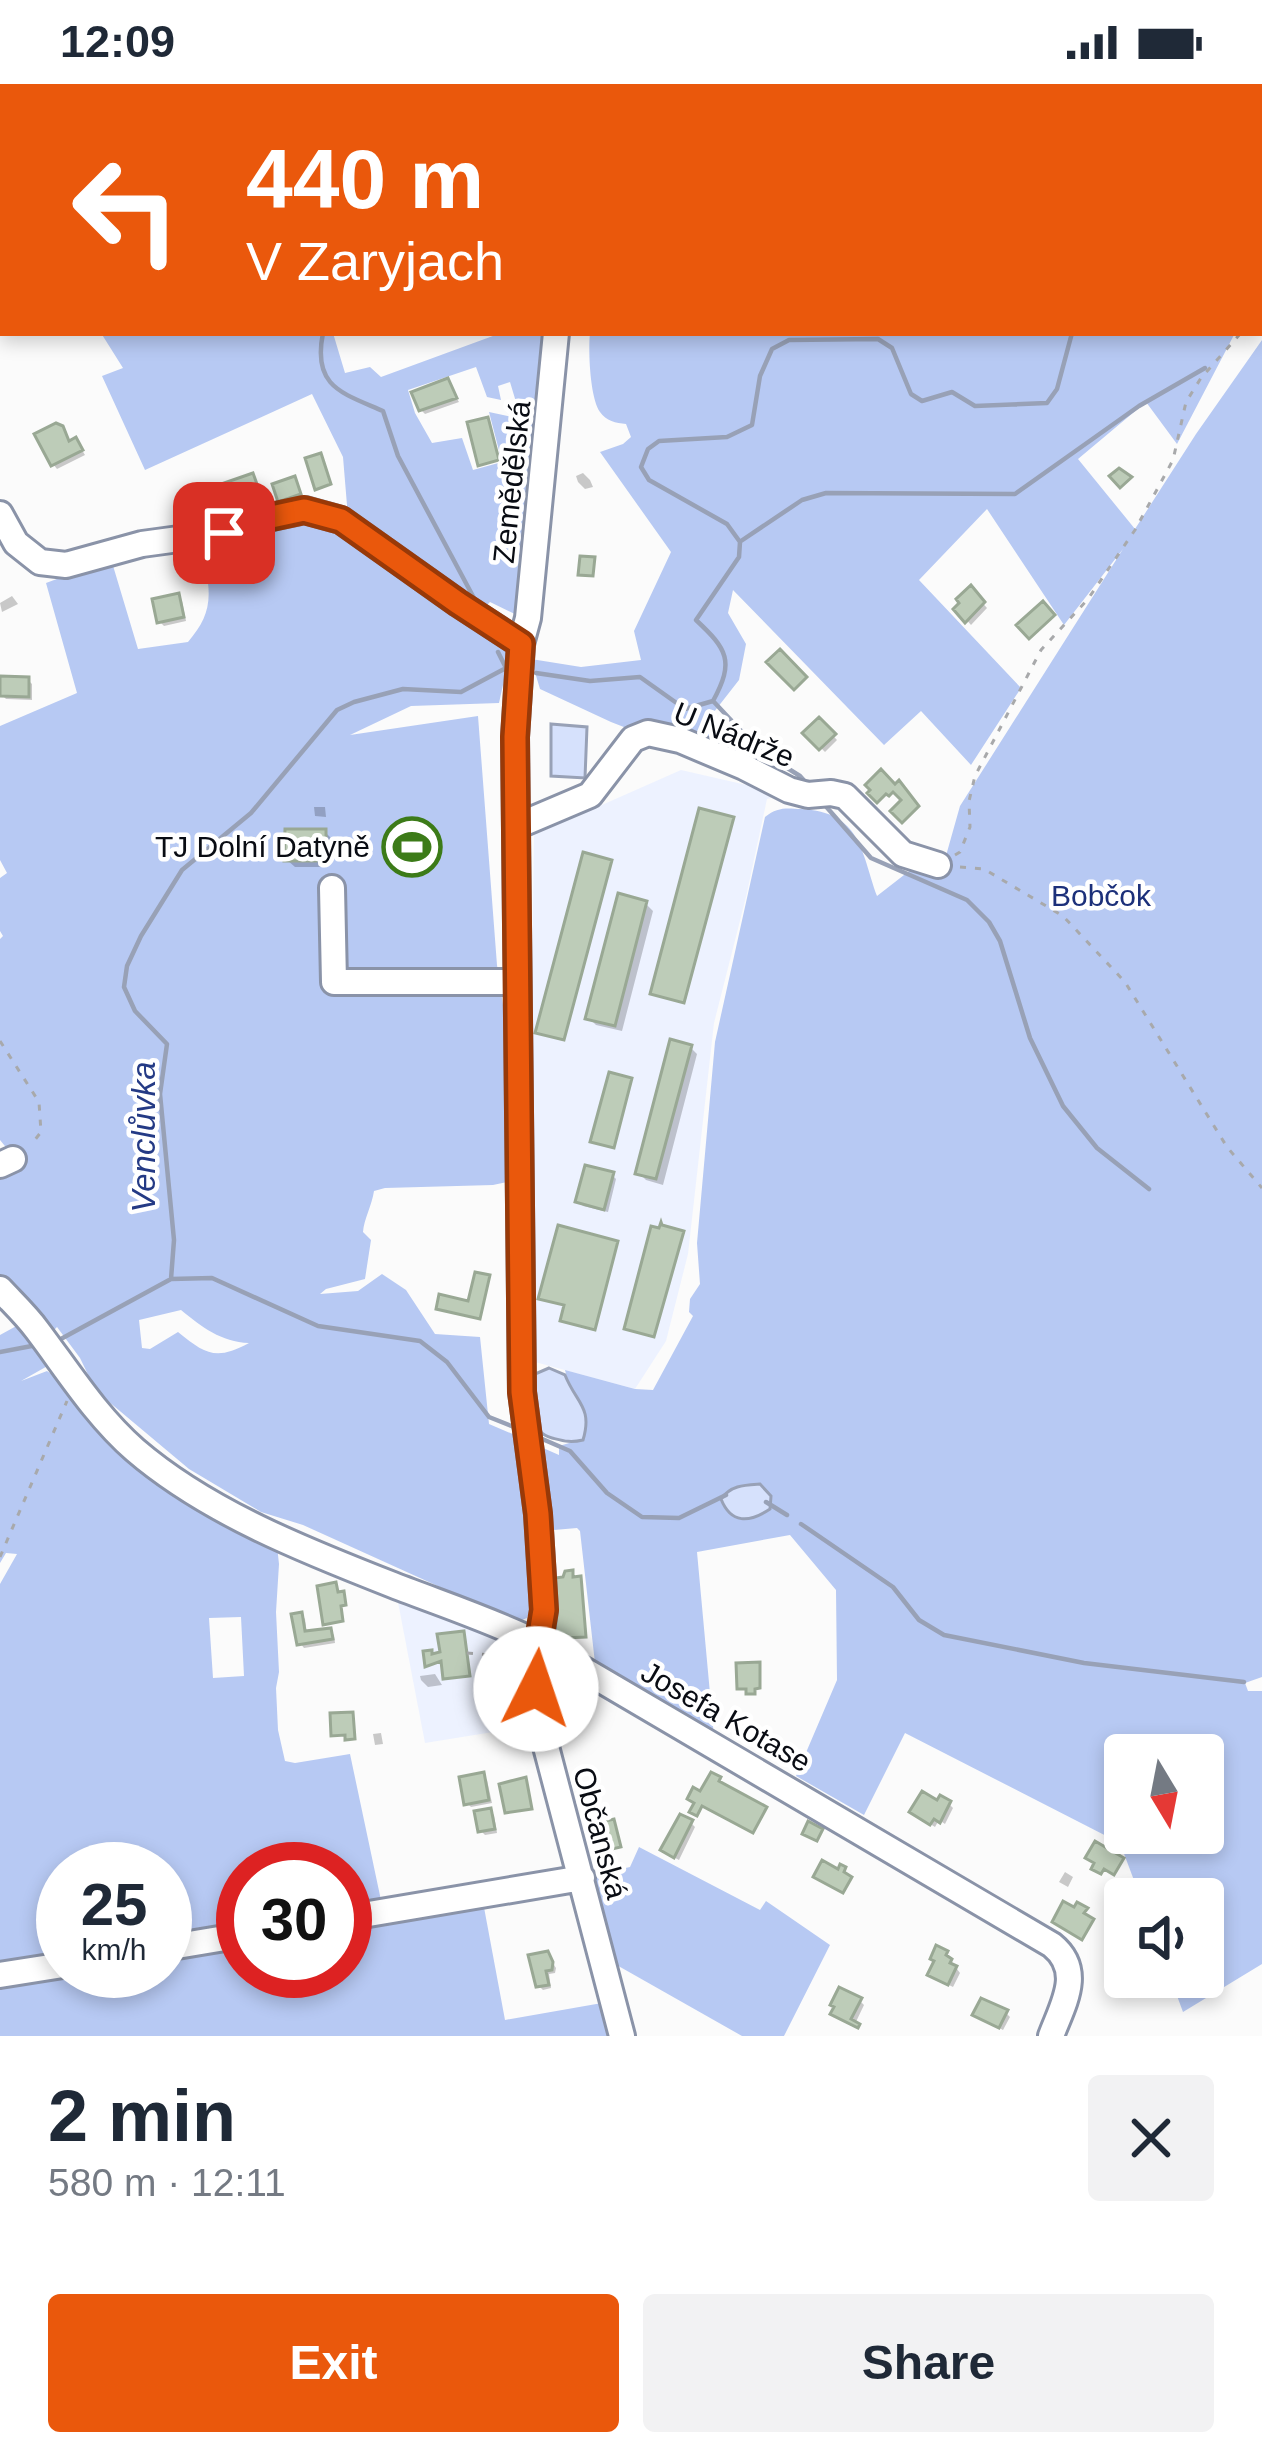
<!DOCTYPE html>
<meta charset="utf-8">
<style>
:root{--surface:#fff;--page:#f2f2f3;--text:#1f2937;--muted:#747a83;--accent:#ea580c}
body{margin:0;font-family:Arial,sans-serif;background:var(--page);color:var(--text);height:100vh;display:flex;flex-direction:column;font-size:45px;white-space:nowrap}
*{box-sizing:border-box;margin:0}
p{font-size:39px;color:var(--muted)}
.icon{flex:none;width:66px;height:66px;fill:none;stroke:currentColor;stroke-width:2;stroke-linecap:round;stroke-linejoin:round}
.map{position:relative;height:1952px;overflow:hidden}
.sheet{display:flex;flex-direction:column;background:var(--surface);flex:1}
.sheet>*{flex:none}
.guide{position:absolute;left:0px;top:0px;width:1263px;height:252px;box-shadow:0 6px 18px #0003;background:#ea580c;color:#fff;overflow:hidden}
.needle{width:78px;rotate:170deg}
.tools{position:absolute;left:1104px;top:1650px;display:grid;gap:24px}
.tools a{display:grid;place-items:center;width:120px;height:120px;border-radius:12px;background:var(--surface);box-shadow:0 6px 18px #0003;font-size:60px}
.speed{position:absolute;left:36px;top:1758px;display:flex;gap:24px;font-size:60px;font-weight:700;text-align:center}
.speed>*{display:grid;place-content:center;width:156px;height:156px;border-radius:50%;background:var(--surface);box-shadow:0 6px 18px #0003;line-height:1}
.speed small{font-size:30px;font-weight:400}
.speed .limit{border:18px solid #d22;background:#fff;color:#111}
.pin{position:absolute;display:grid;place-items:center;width:102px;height:102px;color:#fff;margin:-51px;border-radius:24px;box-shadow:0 6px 18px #0006}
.me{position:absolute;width:132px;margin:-66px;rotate:4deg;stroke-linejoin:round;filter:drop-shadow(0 0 9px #0008)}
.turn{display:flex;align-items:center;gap:42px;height:252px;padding:0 48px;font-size:54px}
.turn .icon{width:156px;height:156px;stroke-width:2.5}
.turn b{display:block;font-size:84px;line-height:102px}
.round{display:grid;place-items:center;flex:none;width:126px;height:126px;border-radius:12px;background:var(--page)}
.overview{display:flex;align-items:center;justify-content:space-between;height:204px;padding:0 48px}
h1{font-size:72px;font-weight:700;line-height:90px}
.button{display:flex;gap:24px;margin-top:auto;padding:24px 48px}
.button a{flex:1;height:138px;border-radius:12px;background:var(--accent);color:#fff;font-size:48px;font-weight:700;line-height:138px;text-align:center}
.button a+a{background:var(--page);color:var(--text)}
.status{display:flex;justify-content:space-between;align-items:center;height:84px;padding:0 60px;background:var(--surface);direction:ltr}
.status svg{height:33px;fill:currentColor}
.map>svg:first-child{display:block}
.built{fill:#edf2ff}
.green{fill:#b7c9f3;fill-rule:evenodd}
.water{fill:#d6e1fc;stroke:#98a1b6;stroke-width:3}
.shadow{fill:#0003}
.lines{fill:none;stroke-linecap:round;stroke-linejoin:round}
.stream{stroke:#98a1b6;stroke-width:4.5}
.building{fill:#bdccb8;stroke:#99a894;stroke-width:3}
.minor-casing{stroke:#8a93a8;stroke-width:30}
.path{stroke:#a8a9ab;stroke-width:3;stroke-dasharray:6 9;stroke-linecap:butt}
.minor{stroke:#fff;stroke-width:24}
.route-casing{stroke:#983908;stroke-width:30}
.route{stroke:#ea580c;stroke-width:21}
.labels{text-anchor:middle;stroke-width:9;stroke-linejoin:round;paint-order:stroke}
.street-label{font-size:30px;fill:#090c13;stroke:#fff}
.poi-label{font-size:30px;fill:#090c13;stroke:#fff;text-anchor:end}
.park-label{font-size:30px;fill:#1c307a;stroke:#fff}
.water-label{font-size:33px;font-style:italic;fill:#243a85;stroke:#fff}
</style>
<div class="status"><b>12:09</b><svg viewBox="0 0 49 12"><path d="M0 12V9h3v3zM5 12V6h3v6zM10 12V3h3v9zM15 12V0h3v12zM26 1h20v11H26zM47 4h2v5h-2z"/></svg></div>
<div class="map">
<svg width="1262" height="1952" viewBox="0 0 1262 1952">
<rect width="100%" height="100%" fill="#fbfbfb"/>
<!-- built -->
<path class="built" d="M681,686l92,21 -2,7 -4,1 -21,98 -32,126 -26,231 -22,87 -31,48 -100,-27 -4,-309 3,-218z
M397,1513l103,39 11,10 19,80 -105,17z"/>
<!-- green -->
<path class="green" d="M0,0h527v3h-524v141l-3,1z
M564,0h698v204l-2,3v-204h-696z
M101,249h232l12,40 25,-6 11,10 120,-44h46l-5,79 -26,-10 -6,-20 -12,4 3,14 -14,-3 -11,-30 -68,23 7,23 17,30 30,-5 11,32 29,-8 -13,-50 52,11 -24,192 -27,-13 -7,7 -135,-92 -5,-60 -31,-63 -167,76 -43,-94 21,-8z
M590,249h645l-58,111 -31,-42 -68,57 57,70 61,-95 66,-94v1337l-17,6 3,8h14v273l-79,48 -13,-35h33v-78h-62l-21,-56 -215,-110 -41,82 -68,-39 41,-96 -1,-90 -46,-55 -93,17 17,185 -79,-46 1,-5 -41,-23 -15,-132 -3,-3 -23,2 -1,14 -5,1 -14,-101 25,11v-9l24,-7 -18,-69 70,19 18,1 40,-74 -4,-4 1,-13 10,-15 -3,-41 18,-201 50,-225c12,-10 21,-9 36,-8 60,3 60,42 76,87l36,-28 27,9 20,-71 163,-257 -59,76 -77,-116 -68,71 102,108 -50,77 -50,-54 -37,34 -151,-155 -5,23 18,31 -7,36 -36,46 52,23 3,17 -70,-14 -77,-30 -71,-33 -9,-30 50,8 60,-7 -7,-29 37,-79 -71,-100 23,-8 8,-7 -5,-13c-10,-1 -20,-3 -26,-12 -10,-14 -12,-62 -10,-79zM1125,1671h78v78h-78z
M286,438h39l186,127 -12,54 -88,3 -61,29 128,-19 19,249 12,80 -2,137 -14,3 -108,3 -11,3c-2,14 -10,28 -11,41l8,8 -6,39 -39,10 -6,5 38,-3 24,-17 24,16 29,44 45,3 9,87 26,11c7,41 29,147 12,183l-10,4 -214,-97 -42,-13 -72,-43 -93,-78 -16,-33 -23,-31 -7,7 -50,-52v-110l18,-10 -18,-22v-201l3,-3 -3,-5v-53l7,-5 -7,-13v-134l77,-33 -31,-110 65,-24 27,90 50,-7c16,-19 23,-34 20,-59l22,-5 -13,-27 16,-13 20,1v-4zM181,1226c21,17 40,32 68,33 -33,18 -44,11 -71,-11l-28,17 -8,-1 -3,-28z
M20,1240l31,40 -30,17 26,-10 13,9 16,27 49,45 152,94 2,18 -3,48 3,60 -3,16 2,42 7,31 10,2 55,-9 32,151 -37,6v-42h-102v60l-78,13v-73h-102v91l-63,11v-387l17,-30 -11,-1 -6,10v-228zM241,1533l3,59 -31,2 -4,-60z
M639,1763l121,63 6,-9 64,44 -46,91h-42l-143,-81 -10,-79 41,-9z
M483,1818l22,118 97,-17 10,33h-612v-50l96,-15h69v-15l78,-16v31h102v-48z"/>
<!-- water -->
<path class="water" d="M551,640l36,3 -2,51 -34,-2z
M549,1284l16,7c11,28 28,32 18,65 -13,3 -19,1 -31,-2 -27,-7 -20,-41 -17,-64z
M760,1400l11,12 -1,13c-21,14 -39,15 -49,-10 10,-14 24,-14 39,-15z"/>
<!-- shadow -->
<path class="shadow" d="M447,298l12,20 -34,12 -4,-4z
M62,344l8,15 9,2 6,10 -28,14 -4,-5z
M583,389l7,7 3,7 -8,2 -7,-7 -2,-6z
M252,393l7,7 8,21 -7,3 -3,-4 -7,3 1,4 -11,4 -7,-7z
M971,506l16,18 -16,17 -14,-16z
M12,512l6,8 -16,8 -2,-9z
M178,512l4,5 4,20 -22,5 -4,-4z
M28,596l4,4v16l-26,-1 -4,-4z
M819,637l18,19 -12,12 -19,-19z
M314,723h11l1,10 -11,-1z
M732,736l-47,183 -31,-9z
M325,748l7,7v20l-10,-1v9h-27l-8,-7z
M646,820l7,7 -31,120 -26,-6 -7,-7z
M690,963l7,7 -34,131 -17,-5 -7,-7z
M612,1091l4,4 -8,33 -25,-6 -4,-5z
M301,1531l4,4 2,15 23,-3 4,4 1,8 -31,5 -4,-5z
M435,1590l7,11 -14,2 -7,-7 -1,-4z
M381,1649l2,11 -8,1 -2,-11z
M483,1692l4,4 5,23 -21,4 -4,-4z
M938,1720h11l4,4 -8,16 -6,-4 -4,7 -19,-12z
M490,1727l4,4 3,18 -12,2 -4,-4z
M691,1739l4,4 -16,33 -11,-6z
M1065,1788l8,5 -5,10 -9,-5z
M547,1870l9,14 -1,5 -6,1 2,14 -8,2 -5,-5z
M946,1870l14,19 -7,14 -18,-9z
M860,1917l4,4 -10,21 -16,-8z
M1006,1929l4,4 -7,13 -27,-15z"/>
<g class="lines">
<!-- stream -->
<path class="stream" d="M316,0l1,3
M1193,3l8,-3
M323,249c-11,54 19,60 60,78l15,45 77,144
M741,457l61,-41 24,-7 189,1 124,-88 66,-38
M498,568l8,16
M536,589l54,8 50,-4 45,32 28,-8c22,-40 14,-52 -17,-81l43,-63 1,-15 -13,-18 -78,-44 -8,-13 7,-18 11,-8 68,-4 25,-12 8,-49 12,-27 17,-9 89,-1 14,9 19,46 11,7 30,-9 23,14 72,-3 10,-14 15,-56
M714,618l46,49 40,25 8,9
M823,719l48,55 96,42 22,22 11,19 30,97 33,68 34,42 52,41
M171,1195l41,-1 106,48 102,15 27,21 42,55 25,10
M59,1256l112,-61 3,-39 -14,-146 7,-50 -32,-33 -11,-24 3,-21 14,-30 41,-66 69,-57 86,-103 17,-8 49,-13 58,3 45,-24 4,1
M0,1268l37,-7
M540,1354l30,13 37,42 35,24 37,1 47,-23
M766,1418l21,13
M801,1440l92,63 26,33 25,15 140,28 160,19"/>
</g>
<!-- building -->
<path class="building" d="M448,294l9,20 -38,13 -8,-19z
M488,333l11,43 -21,6 -11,-44z
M56,339l7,3 6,15 7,-4 7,13 -32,16 -17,-32z
M321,369l10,31 -16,6 -10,-32z
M1119,384l13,9 -12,11 -11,-12z
M253,389l9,25 -11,4 -2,-4 -4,1 1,5 -16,5 -6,-26z
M295,392l6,18 -23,8 -6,-18z
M580,472l15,1 -2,19 -15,-1z
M211,474l4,17 -20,4 -4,-16z
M971,501l14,17 -20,21 -12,-14 6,-6 -3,-4z
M179,509l5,24 -27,6 -5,-24z
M1043,517l12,14 -26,24 -13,-14z
M780,565l27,28 -13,13 -28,-28z
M0,592l29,1v20l-29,-1z
M819,633l17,17 -17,16 -17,-17z
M881,685l14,15 4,-4 20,26 -17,17 -12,-12 11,-11 -8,-8 -4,4 -3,-2 -9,9 -10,-10 3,-3 -5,-5z
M699,724l35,9 -50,186 -34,-9z
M285,745h41v24h-10v8h-32z
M583,768l29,8 -48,180 -29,-7z
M618,809l29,8 -32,125 -30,-7z
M670,955l22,6 -36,134 -21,-5z
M609,988l23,6 -18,70 -24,-6z
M585,1081l29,7 -10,38 -29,-8z
M661,1138l1,3 22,6 -30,106 -30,-8 27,-103 8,2z
M558,1141l60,16 -23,89 -35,-9 4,-16 -26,-6z
M475,1188l15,3 -10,44 -44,-10 3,-15 29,7z
M573,1486v7l8,-1 5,61 -23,1 -8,-5v-55l8,-1 2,-6z
M336,1498l2,10 6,-1 2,14 -5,1 2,15 -20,4 -6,-39z
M302,1528l3,19 26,-3 2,11 -36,6 -6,-31z
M464,1547l6,45 -27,3 -2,-18 -16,6 -2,-16 9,-1v4l8,-2 -3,-18z
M760,1578v26l-5,1v5h-9v-5h-9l-1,-26z
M353,1628l2,27 -10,1v-5l-14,1 -1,-23z
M484,1688l5,28 -25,5 -5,-28z
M711,1688l10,5 -2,4 48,26 -14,26 -51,-27 -5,10 -8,-4 5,-9 -7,-4 6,-12 7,4z
M526,1693l6,32 -27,4 -6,-29z
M922,1707l15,9 3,-5 11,6 -11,22 -6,-4 -4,6 -21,-13z
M491,1724l4,21 -17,3 -4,-21z
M680,1730l13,6 -19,38 -14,-8z
M614,1735l7,28 -26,6 -7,-28z
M808,1737l15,8 -6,12 -15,-7z
M1095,1757l29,17 -10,17 -10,-6 -3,5 -10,-5 3,-6 -9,-5z
M822,1776l16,9 2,-5 6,3 -2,5 8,5 -9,16 -30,-16z
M1063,1817l11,6 3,-5 11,6 -4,5 10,6 -12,21 -30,-18z
M936,1861l12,6 -2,4 6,4 -2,4 7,3 -9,19 -21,-10 7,-14 -4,-2z
M548,1867l5,11 -1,8 -6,1 3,14 -13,2 -8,-32z
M839,1903l23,11 -11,21 9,5 -2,4 -28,-14 4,-7 -4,-2z
M981,1914l27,12 -9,18 -27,-13z"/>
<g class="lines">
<defs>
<path id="minor" d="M537,0l1,3
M556,249l-28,285 -7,26 -6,93 7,655 16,122 6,96 -9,65 4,45 83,316
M0,430l16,29 24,19 26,3 76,-21 81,-11 39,-14 43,-9 36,10 117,83 63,41
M517,742l73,-31 43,-56 15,-6 32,7 64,27 45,23 19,5 23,-2 14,3 58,58 35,11
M332,804l2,94h183
M0,1081l13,-6
M0,1205c13,14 26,26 37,41 31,41 59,86 98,120 72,62 171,101 258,135 49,19 98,35 145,58l514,302c32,26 11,59 -1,91
M345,1834l237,-40
M165,1864l78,-13
M0,1891l63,-10"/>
</defs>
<!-- minor casing -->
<use href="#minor" class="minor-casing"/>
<!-- path -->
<path class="path" d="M1260,227l2,-2
M1260,241l2,-1
M955,771l5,-3 10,-25 -1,-26 6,-25 66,-126 47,-51 47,-69 38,-70 13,-58 15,-24 40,-45
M960,783l24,2 79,47 62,66 102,165 35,41
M0,957l39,61 2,30 -10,13
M0,1473l67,-156
M467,1569l49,4"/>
<!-- minor -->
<use href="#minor" class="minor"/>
</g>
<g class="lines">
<defs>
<path id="route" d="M224,449l38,-14 42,-9 37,10 117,83 63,41 -6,93 7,655 16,122 6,96 -8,48v31"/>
</defs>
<!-- route casing -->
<use href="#route" class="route-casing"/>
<!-- route -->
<use href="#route" class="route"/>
</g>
<!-- icons -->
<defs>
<symbol id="stadium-ring" viewBox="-11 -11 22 22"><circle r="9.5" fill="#fff" stroke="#3c7b18" stroke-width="1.5"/><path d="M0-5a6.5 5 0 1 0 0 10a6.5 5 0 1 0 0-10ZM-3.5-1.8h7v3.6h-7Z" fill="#3c7b18"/></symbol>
</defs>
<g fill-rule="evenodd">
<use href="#stadium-ring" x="379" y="730" width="66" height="66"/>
</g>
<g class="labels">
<!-- street labels -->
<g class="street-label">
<text transform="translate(512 398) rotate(-84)" y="10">Zemědělská</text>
<text transform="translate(734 651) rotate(22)" y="10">U Nádrže</text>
<text transform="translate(726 1633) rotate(30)" y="10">Josefa Kotase</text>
<text transform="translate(600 1749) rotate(75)" y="10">Občanská</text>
</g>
<!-- poi labels -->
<g class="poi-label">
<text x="370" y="773">TJ Dolní Datyně</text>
</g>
<!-- park labels -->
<g class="park-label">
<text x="1101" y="822">Bobčok</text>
</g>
<!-- water labels -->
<g class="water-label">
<text transform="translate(143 1053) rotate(-90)" y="12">Venclůvka</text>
</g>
</g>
</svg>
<div class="tools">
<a><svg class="needle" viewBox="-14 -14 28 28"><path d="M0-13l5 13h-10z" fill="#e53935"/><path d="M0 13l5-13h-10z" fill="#747a83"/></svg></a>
<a><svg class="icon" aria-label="sound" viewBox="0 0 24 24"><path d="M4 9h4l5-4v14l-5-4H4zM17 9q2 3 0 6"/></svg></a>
</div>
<div class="speed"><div>25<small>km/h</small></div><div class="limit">30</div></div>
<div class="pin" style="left:224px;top:449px;background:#d93025"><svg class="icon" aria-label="arrive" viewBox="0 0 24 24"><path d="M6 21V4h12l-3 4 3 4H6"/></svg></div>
<svg class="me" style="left:536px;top:1605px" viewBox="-20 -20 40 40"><circle r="19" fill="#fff"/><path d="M0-13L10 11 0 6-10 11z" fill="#ea580c"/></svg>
<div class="guide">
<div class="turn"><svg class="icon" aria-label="left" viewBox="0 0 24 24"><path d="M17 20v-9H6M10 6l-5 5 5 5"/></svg><div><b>440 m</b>V Zaryjach</div></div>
</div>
</div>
<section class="sheet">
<div class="overview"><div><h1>2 min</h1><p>580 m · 12:11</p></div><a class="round"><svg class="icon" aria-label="close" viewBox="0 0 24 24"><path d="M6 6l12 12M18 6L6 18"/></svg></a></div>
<div class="button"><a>Exit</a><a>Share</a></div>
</section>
